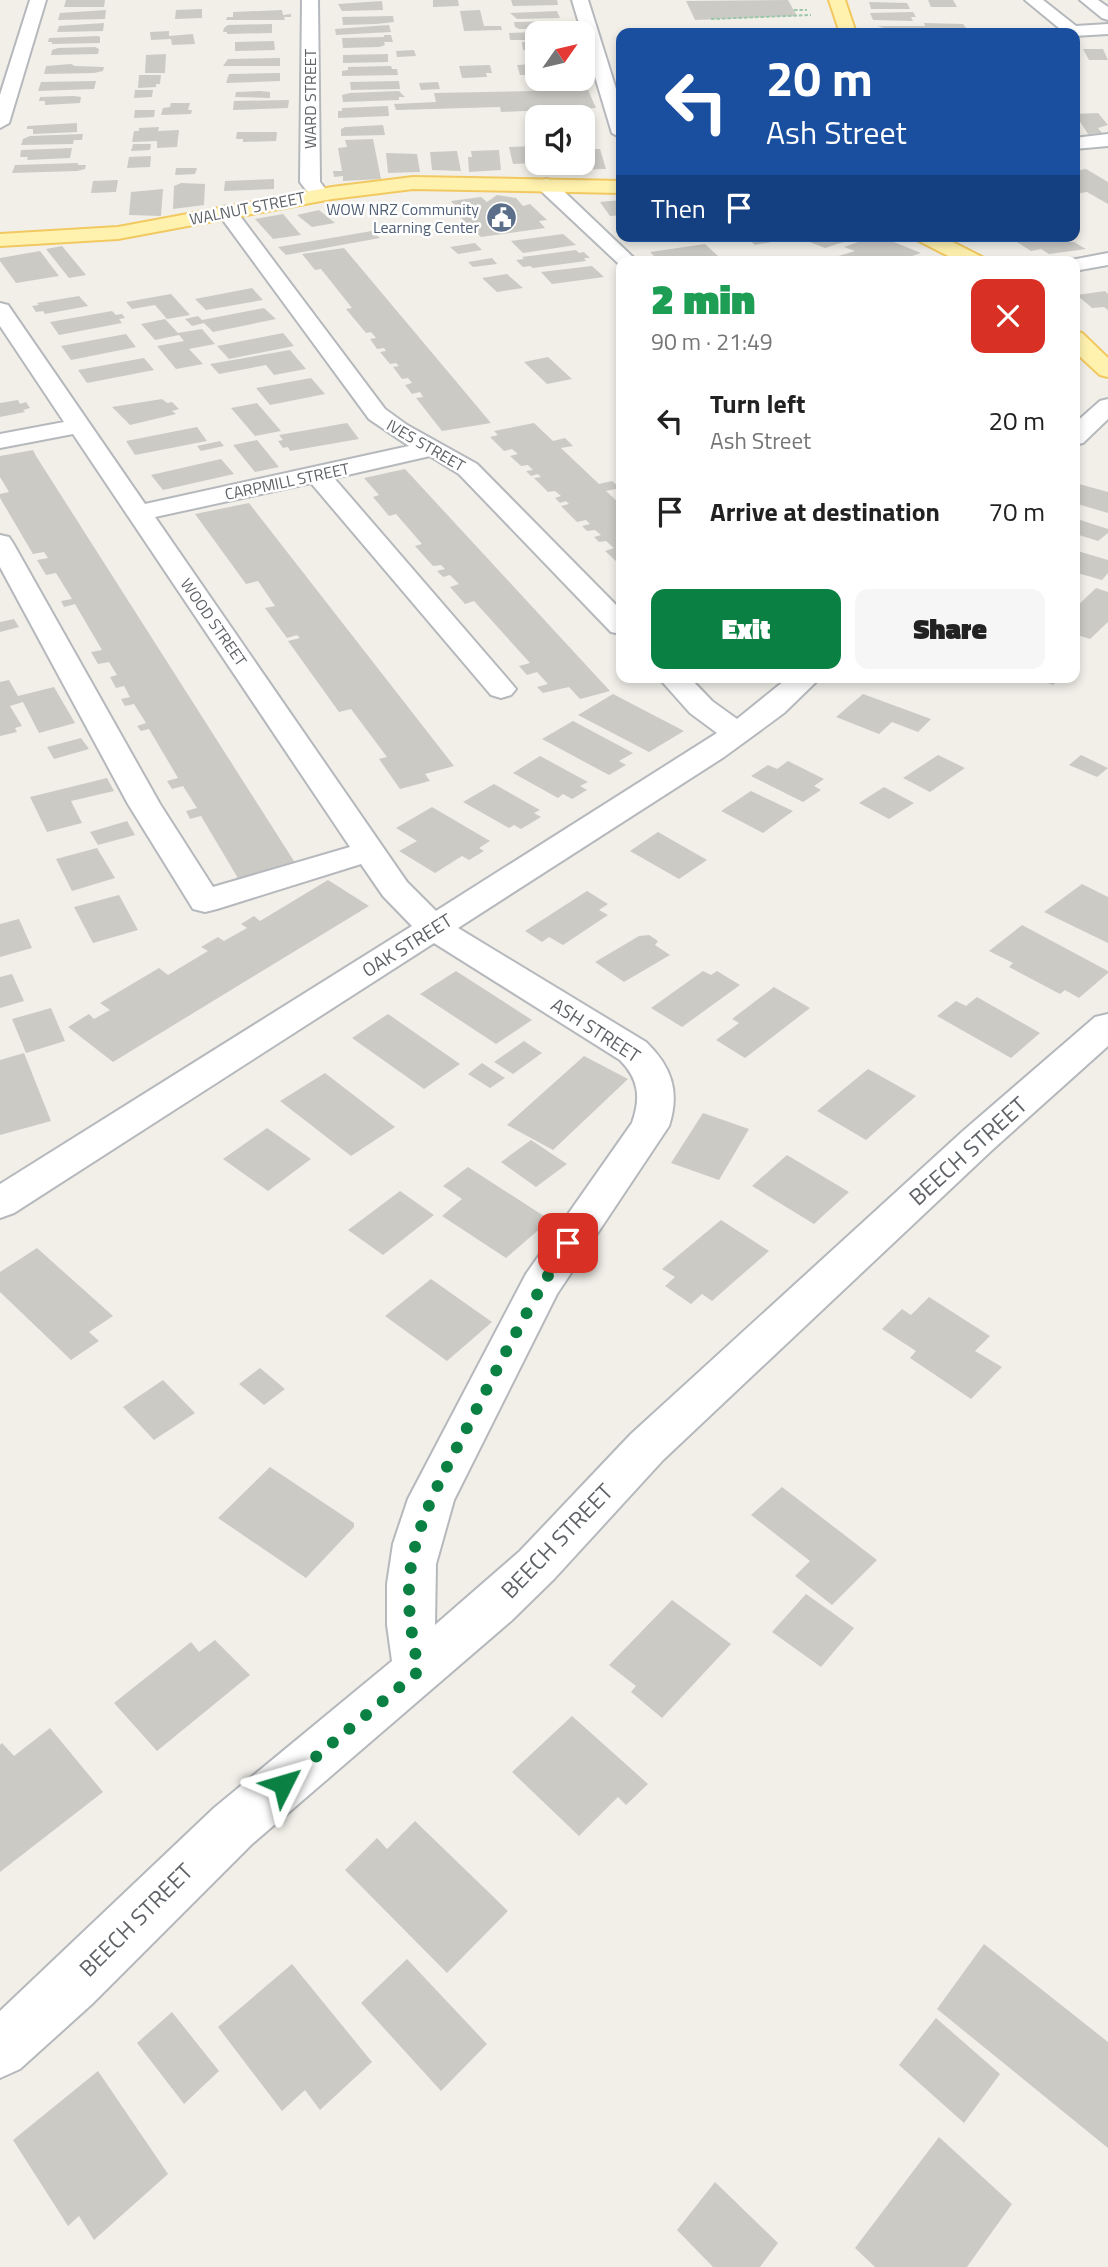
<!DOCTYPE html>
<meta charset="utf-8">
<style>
:root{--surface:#fff;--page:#f6f6f6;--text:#222;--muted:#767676;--accent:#0b8043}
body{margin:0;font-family:"Titillium Web",sans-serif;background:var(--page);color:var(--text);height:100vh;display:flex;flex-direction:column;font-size:26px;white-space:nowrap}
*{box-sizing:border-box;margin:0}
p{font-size:23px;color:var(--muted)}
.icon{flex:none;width:38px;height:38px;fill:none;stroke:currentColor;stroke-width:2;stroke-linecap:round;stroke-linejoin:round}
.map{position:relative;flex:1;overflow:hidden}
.drawer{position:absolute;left:616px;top:256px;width:464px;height:427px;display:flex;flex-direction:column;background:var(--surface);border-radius:14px;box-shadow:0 4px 10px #0003}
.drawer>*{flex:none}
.banner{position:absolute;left:616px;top:28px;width:464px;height:214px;border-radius:14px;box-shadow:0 4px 10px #0003;background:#1a4fa0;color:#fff;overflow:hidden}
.needle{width:46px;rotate:56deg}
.buttons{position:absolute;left:525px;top:21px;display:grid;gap:14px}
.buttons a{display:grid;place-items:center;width:70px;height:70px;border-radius:14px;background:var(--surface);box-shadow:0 4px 10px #0003;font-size:35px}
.pin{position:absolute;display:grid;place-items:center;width:60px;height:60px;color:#fff;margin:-30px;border-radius:14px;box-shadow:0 4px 10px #0006}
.me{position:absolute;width:77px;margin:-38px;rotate:50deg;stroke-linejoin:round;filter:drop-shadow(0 0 5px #0008)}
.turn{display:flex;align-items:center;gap:24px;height:147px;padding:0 35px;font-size:32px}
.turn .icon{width:91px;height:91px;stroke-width:2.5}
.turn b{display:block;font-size:49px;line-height:60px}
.then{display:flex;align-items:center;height:66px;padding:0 35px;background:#0003;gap:14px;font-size:26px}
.round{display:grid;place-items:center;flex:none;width:74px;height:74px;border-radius:14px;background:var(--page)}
.head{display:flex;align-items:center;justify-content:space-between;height:119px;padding:0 35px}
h1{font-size:42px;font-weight:800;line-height:52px;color:#1e9e55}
.cta{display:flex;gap:14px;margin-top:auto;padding:14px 35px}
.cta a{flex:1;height:80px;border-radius:14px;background:var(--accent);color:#fff;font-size:28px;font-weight:800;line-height:80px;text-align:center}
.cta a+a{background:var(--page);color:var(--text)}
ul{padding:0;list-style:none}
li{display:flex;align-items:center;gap:21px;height:91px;padding:0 35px}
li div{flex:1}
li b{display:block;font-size:26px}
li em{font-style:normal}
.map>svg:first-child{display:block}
.building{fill:#cccac5}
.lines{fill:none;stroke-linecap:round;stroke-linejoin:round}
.minor-casing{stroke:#b5b8bc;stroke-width:4}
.major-casing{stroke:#f2c960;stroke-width:4}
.path{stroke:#9cc7a9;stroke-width:2;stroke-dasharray:3.5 2;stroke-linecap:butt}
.minor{fill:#fff;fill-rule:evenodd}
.major{fill:#fff2af;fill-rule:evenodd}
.route{stroke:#0b8043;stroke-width:12;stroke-dasharray:0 21.6}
.labels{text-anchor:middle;stroke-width:5;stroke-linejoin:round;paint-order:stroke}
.far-street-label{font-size:16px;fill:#5f6368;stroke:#fff}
.far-service-label{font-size:16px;fill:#4e5e75;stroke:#fff;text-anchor:end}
.street-label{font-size:19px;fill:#5f6368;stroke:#fff}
.near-street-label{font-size:23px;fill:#5f6368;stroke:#fff}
</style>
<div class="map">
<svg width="1108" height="2267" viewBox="0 0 1108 2267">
<rect width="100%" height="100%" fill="#f1efe8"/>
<!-- building -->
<path class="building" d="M66,0h39l-1,7h-40z
M433,0h25l1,6 -26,1z
M511,0h46l1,5 -45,1z
M788,0l9,16 -102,4 -9,-19z
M928,0h25l4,7h-26z
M382,1l1,9 -41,1 -4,-7z
M869,2l38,1 3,6h-39z
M202,9v9l-27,1 1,-9z
M106,10l-1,9 -47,1 2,-7z
M282,10l1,5 8,-1v3h-7l1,3h-59l1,-3h6v-5z
M480,10l4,16h17l1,4 -38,1 -4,-20z
M557,11l3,7 -43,1 -7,-6z
M913,12l3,5h-5l2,4 -40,-1 -3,-7z
M393,16l1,6 -18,2 -33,1 -1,-8z
M564,21l1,7 -46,1 -4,-2 -1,-5z
M104,23l-1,8 -46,1 2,-6z
M924,23l39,1 7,9h-85l-1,-5 -7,-2h48z
M272,24v9l-45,1v-2h-4l1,-4 4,-3z
M389,25l2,7 -55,3 -1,-6z
M169,31v5l24,-2 2,10 -23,1 -1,-6 -20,1 -1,-8z
M537,32v8h-27l-1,-7z
M384,35h7l2,7h-9l1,3 -6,2 -36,1 -1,-10 42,-1z
M98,36l2,1v6l-48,1v-2h-4l1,-4z
M274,41l1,9 -40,1v-9z
M522,42h15v7l-14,1z
M95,47l4,2 -1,5 -47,1 1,-5 6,-2z
M1083,49h20l5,11h-19z
M414,50l2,6 -19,1 -1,-6z
M166,54l-1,19h-20l1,-18z
M388,54v8l-45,1v-8z
M280,58v8h-57l5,-7z
M71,64l4,2 29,1 -1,4 -9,2 -50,1 2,-8z
M537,64v11h-17l-3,-10z
M490,65l2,8h-6l1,4 -25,1 -3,-12z
M391,66l1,3h5l1,6 -56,1v-5l6,-1v-3z
M280,73v8l-54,2 3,-9z
M139,75h22l-1,9h-4v3l-18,1z
M537,78l41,1 1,3h9l2,5h-58l-2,-8z
M96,81l-2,8 -56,2 3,-9z
M399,81l1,8 -49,1 -1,-8z
M438,82l2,7 -19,1 -2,-7z
M135,90h18l-1,7 -18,1z
M588,90l8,18 -95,4 -1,-5 -104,3 -2,-6 42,-2 -2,-9z
M260,91l10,1v6l-35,-1 1,-5z
M399,91l6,6h-6v3l-56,2 -1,-7 8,-2z
M74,96l7,1 -1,6 -35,2v-4h-6l1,-4z
M289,100l-1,8 -55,2 1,-9z
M171,103h19l-2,7h4l-1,4 -30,1 2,-7 7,-1z
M388,106l1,10 -51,2v-7h4v-3z
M135,110h20l-1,7 -20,1z
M1098,113l10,12 -10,3 4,5 -14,1 -13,-20z
M77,123v9l-44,2v-5h-6v-3z
M383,125l2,10 -44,1v-7l4,-2z
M159,127l-1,4 21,-1 -2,17 -20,1v-7l-25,1 2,-11h5v-3z
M237,132h40l-1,9 -33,1v-3h-7z
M83,134l-1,6h-8l-1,4 -52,1 2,-6 7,-3z
M373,139l8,40 -38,2v-5l-9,1 -1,-6h9l-4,-23 9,-1 -2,-7z
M133,144h18l-1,6 -19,1z
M537,146v17l-24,1 -4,-17z
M72,148l-2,10 -43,2 1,-3h-8l1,-7z
M583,149h17l6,20 -37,1 -2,-7h16z
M499,150l2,20 -32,2 -1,-15h4l-1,-6z
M457,151l4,20 -29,-1 -2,-18z
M386,153l31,1 3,18 -32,1z
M151,156l-1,11 -23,1 2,-11z
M78,163v2h8l-1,4 -8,2 -65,2 3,-8z
M176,168h21l-2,6 -20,1z
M1086,169l22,13v22l-21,-12 -13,2v-11h3l-3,-2v-10z
M274,179v10l-50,2 1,-10z
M118,180l-2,12 -25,1 2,-12z
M181,183l24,1 -1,21 -31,4 1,-23z
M163,189l-2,27 -32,-1 2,-23z
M497,195l19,3 7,8 7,-2 17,16 -8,1 6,7 -64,9 -23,-22h5l-12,-14 30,-4 6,5z
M621,200v15l-11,1 -10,-14z
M319,210l16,13 -23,4 -15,-12z
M283,214l18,21 -28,4 -18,-20z
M372,231l8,7 -94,17 -8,-8z
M563,234l13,11 -53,8 -12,-12z
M745,236h26l6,5 -22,4z
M795,236h64v1l-34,11z
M875,236h4l42,17 -23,8h-60l-6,-3 23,-7 -11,-4z
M1050,238l8,4h16l12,7 -37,5 -8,-5 -10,2 -14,-9z
M475,243l7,7 -24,4 -8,-7z
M705,244l13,12 -32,5h-27l-9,-9z
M62,246l24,29 -17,3 -23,-29z
M344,248l147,175 -49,8 -26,-33 7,-1 -3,-5 -8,2 -7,-9 7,-2 -4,-5 -6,1 -9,-12 6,-1 -3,-3 -6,1 -10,-12 6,-1 -2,-3 -7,1 -7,-10 6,-1 -5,-6 -5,1 -20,-24 6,-1 -31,-39 -6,1 -13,-16z
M576,250l3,3 5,-1 6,6h-6l2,3 -53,7 -3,-2 -7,1 -7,-7 8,-1 -2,-2z
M40,251l19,25 -43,7 -16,-22v-3z
M492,258l5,6 -24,3 -5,-5z
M592,266l12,11 -52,7 -11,-12z
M507,274l16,14 -26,4 -15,-14z
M252,288l11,12 -57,10 -11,-11z
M1105,291l3,3v16l-4,-3 -12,1 -15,-13z
M171,294l19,21 -23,4 -12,-14 -23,4 -6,-7z
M79,296l9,10 -43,8 -2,-3 -7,1 -4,-6 7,-1 -2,-2z
M264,308l12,11 -63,13 -9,-9 -12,3 -7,-7 13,-3 4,4z
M112,311l4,4 6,-1 3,4 -6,1 3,4 -63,12 -9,-13z
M165,319l13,14 24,-4 13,15 -26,5 14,15 -27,5 -19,-23 27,-5 -5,-6 -24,5 -14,-16z
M283,333l11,13 -65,13 -12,-13z
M126,334l10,13 -65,13 -10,-14z
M290,350l16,19 -32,6 -8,-10 -47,9 -9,-10z
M548,357l24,22 -25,5 -23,-22z
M144,358l10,12 -67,13 -9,-13z
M311,378l14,16 -55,11 -14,-17z
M162,399l5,4 5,-1 7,7 -7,2 4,3 -46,11 -18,-18z
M18,400l2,4 6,-2 4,6 -7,2 2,2 -25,5v-14z
M257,403l24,28 -26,5 -24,-28z
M347,423l12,16 -69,12 -2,-4 -5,1 -5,-7 5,-1 -4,-5z
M534,423l19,18 12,-3 8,8 -12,2 38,36 13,-3 8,7 -14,3 15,14v56l-4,1 -12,-11 9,-3 -8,-7 -7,1 -5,-5 7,-2 -6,-5 -8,1 -5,-5 8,-2 -4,-4 -9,2 -16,-16 8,-2 -3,-3 -6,2 -5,-5 6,-2 -6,-5 -7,1 -14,-14 7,-1 -3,-3 -7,2 -5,-5 7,-1 -5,-5 -7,1 -11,-10 8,-2 -6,-5 -8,2 -14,-14 8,-2 -4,-4z
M197,427l10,14 -72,14 -9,-14z
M257,440l22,27 -24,5 -22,-27z
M220,441l4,5 -23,5 -4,-5z
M33,450l3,6 263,413 -57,16 -41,-69 -11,3 -4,-8 11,-3 -14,-22 -11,3 -5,-8 11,-3 -29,-49 -8,2 -4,-5 9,-3 -12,-19 -9,2 -4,-7 9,-2 -6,-11 -8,2 -6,-11 7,-2 -8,-13 -11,2 -7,-12 11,-2 -27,-46 -11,3 -3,-6 11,-2 -16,-26 -10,2 -9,-15 11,-2 -4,-6 -11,2 -33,-56v-4l9,-2 -9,-15v-21z
M221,459l13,15 -71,16 -12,-15z
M405,469l205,222 -30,8 -11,-12 -26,6 -6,-6 11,-3 -11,-12 -10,3 -8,-9 11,-3 -56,-62 -9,3 -15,-17 9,-3 -9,-9 -7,2 -6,-6 8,-2 -4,-4 -8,1 -18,-20 7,-2 -26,-30 -7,2 -16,-19 6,-2 -15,-17z
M1079,484l29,8v21l-34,-10v-14z
M249,503l205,263 -29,8 5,7 -30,8 -21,-30 8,-2 -36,-48 -12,3 -51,-71 12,-3 -3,-3 -10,3 -22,-30 10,-2 -17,-25 -12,3 -51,-70z
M1074,518l34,11v4l-10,8 -19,-6 -5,3z
M1074,550l34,10v13l-6,7 -28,-8z
M1096,588l12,4v30l-18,17 -16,-5v-25z
M14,619l5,8 -19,5v-10z
M1032,677h28l-7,8z
M9,680l9,16 36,-9 21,36 -36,10 -16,-31 -13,4 12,20 -7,2 2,4 -17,4v-54z
M613,694l71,37 -35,21 -71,-37z
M863,694l68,25 -13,13 -26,-10 -13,12 -43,-17z
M573,721l60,32 -14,8 7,4 -17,10 -67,-36z
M81,738l8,11 -35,10 -7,-12z
M938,755l27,13 -35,24 -27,-14z
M1081,755l27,13 -11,9 -28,-12z
M540,756l48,26 -8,4 7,4 -15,9 -9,-5 -5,4 -45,-25z
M788,761l36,18 -10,7 7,4 -18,12 -52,-26 17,-11 9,4z
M107,778l7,13 -43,10 11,22 -35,9 -17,-35z
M494,784l46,26 -6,3 7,4 -20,12 -7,-4 -5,3 -46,-26z
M884,787l30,16 -25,16 -30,-16z
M751,791l42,20 -30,22 -42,-22z
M432,807l58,34 -11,7 5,3 -15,9 -7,-4 -27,17 -36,-22 18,-10 -21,-13z
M127,821l8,14 -37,10 -8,-13z
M658,832l49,28 -28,19 -49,-28z
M97,848l18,30 -43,13 -16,-32z
M328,880l41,26 -256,156 -45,-35 21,-13 5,5 16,-9 -10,-7 59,-35 9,7 40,-24 -7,-4 17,-10 6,4 23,-13 -6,-4 13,-8 6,5z
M1082,884l26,13v46l-64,-31z
M587,891l21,13 -9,6 9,5 -45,30 -14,-8 -7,5 -17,-11z
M119,895l19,35 -45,13 -19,-36z
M19,919l13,29 -32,9v-33z
M1022,925l86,46v2l-29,25 -14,-8 -5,4 -51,-27 4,-4 -24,-12z
M649,935l9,6 -3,4 15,10 -46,27 -29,-20 44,-26z
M456,971l76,49 -36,24 -76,-50z
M703,971l8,4 6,-4 23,14 -58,42 -31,-19z
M12,974l12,27 -24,7v-31z
M774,987l36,21 -65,50 -29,-18 23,-17 -7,-4z
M977,997l63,36 -29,25 -74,-42 19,-15 10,5z
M51,1008l14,33 -39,12 -14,-34z
M388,1014l72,50 -36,25 -72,-51z
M524,1041l18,12 -29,21 -19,-12z
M24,1053l27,68 -51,14v-75z
M584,1056l44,23 -75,71 -46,-25z
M482,1063l23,15 -15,10 -22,-14z
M868,1069l48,27 -50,44 -49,-29z
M325,1073l70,54 -44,29 -71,-55z
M703,1113l46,16 -30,51 -48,-17z
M267,1128l44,31 -43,32 -45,-32z
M531,1140l36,24 -31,23 -35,-25z
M787,1155l62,37 -35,32 -62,-38z
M468,1167l82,53 -44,38 -64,-42 20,-17 -19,-13z
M400,1191l34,24 -51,40 -35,-25z
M721,1220l48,31 -57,50 -10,-7 -11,10 -26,-18 10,-9 -13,-8z
M37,1248l76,68 -24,16 10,9 -28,19 -71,-68v-20z
M431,1279l61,43 -45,39 -62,-45z
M929,1297l61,39 -15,15 27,16 -31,32 -61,-41 6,-7 -34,-22 20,-20 9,6z
M260,1368l25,21 -21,16 -25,-21z
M163,1380l32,33 -41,27 -31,-33z
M270,1467l84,56v4l-48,51 -88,-60z
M782,1487l95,73 -45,45 -37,-29 15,-15 -59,-46z
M806,1594l48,34 -33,39 -49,-35z
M672,1600l59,44 -69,74 -31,-26 5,-6 -27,-21z
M215,1640l35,35 -93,76 -43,-48 77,-61 8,10z
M572,1716l76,68 -22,21 -8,-8 -39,39 -67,-64z
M50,1728l53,64 -103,80v-127l2,-2 12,13z
M415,1821l93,90 -61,62 -102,-103 32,-32 10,11z
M984,1944l124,98v106l-171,-139z
M407,1959l80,85 -46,47 -80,-88z
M292,1964l80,98 -52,48 -15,-20 -23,21 -64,-84z
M172,2012l47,59 -35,33 -47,-61z
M936,2018l64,56 -36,49 -65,-58z
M98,2071l70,103 -74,66 -15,-24 -11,10 -55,-86z
M939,2137l73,67 -45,63h-92l-20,-19z
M715,2182l63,61 -18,24h-47l-36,-37z"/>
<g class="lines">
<defs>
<path id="minor" d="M30,0h16l-37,123 -9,5v-33z
M302,0h16l2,182 10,13 -10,6 -7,-2 -13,-17z
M572,0h16l33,105v33l-9,-5z
M1025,0h18l33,26 32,-2v10l-34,2v-3h-9z
M1080,0h18l10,7v13l-6,-2z
M1108,134v12l-34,3v-11z
M546,179l7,2 84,80h-16l-1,4 -81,-76 -3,-4z
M227,206l7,2 151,201 22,16 70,39 144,146v24l-10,-2 -152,-158 -29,-18 -96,22 177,205 5,6 -5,6 -10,3 -10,-3 -180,-212 -156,34 252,365 29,29 281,-178 -27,-20 -32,-36h31l23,24 25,18 52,-42h32l-37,36 -60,44 -266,171 188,114c26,25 34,50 23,84l-112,168 -103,206 -18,64 -1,61 85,-74 111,-117 332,-303 132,-114 13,-3v32l-117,105 -328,309 -109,119 -43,42 -259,223 -160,160 -72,65 -20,9v-67l214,-203 178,-147 -5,-36v-41l6,-40 15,-45 118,-225 106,-151c9,-25 7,-44 -12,-63l-186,-117 -420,270 -14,5v-34l412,-258 -29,-30 -22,-32 -144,45 -12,3 -12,-3 -65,-105 -128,-237v-32l9,2 4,6 147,261 53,83 137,-40 -277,-413 -73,14v-14l64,-12 -64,-96v-23l8,2 137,199 264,-58 -40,-27 -152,-207 3,-4z
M1108,253v12l-34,6v-10h-8z
M1108,399v20l-25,24 -9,2v-21l26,-23z"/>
<path id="major" d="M829,0h16l11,33h-16z
M413,177l208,4v12l-208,-4 -81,10 -214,40 -118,7v-12l118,-7 214,-40z
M914,236h27l41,21 3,4h-27l-41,-21z
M1074,331l8,2 26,25v19l-8,-2 -26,-24z"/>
</defs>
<!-- minor casing -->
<use href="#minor" class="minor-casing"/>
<!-- major casing -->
<use href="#major" class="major-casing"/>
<!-- path -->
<path class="path" d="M794,10h13
M711,19l100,-4"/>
<!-- minor -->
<use href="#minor" class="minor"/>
<!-- major -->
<use href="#major" class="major"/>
</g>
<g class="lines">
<!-- route -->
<path class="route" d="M283,1784l136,-113c-8,-37 -14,-73 -7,-111 10,-50 35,-93 58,-138 31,-61 61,-121 98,-179"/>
</g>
<!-- icons -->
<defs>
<symbol id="civic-disc" viewBox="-11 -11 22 22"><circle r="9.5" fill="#5c6f8a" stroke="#fff"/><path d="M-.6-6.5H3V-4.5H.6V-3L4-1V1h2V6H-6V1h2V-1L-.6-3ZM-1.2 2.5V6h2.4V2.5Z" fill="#fff"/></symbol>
</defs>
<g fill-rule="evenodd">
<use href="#civic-disc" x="484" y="200" width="35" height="35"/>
</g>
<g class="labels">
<!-- far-street labels -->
<g class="far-street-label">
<text transform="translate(310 99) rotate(-90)" y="6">WARD STREET</text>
<text transform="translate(247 208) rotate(-11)" y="6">WALNUT STREET</text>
<text transform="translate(426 445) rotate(30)" y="6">IVES STREET</text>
<text transform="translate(287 481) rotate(-12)" y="6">CARPMILL STREET</text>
<text transform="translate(214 622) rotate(55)" y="6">WOOD STREET</text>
</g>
<!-- far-service labels -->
<g class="far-service-label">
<text x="479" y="215">WOW NRZ Community<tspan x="479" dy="18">Learning Center</tspan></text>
</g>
<!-- street labels -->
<g class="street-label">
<text transform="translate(407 945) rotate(-32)" y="7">OAK STREET</text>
<text transform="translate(596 1030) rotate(33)" y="7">ASH STREET</text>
</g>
<!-- near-street labels -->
<g class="near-street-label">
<text transform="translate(968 1151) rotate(-42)" y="8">BEECH STREET</text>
<text transform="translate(557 1541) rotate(-46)" y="8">BEECH STREET</text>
<text transform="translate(136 1920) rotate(-45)" y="8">BEECH STREET</text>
</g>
</g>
</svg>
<div class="buttons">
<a><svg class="needle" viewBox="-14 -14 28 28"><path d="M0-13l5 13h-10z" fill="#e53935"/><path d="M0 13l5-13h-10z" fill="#767676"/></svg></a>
<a><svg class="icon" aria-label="sound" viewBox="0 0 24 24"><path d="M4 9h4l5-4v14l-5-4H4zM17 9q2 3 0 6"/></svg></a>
</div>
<div class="pin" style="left:568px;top:1243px;background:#d93025"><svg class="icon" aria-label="arrive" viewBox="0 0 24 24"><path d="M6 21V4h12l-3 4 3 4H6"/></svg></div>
<svg class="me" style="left:283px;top:1784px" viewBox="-20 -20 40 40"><path d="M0-17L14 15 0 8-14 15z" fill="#0b8043" stroke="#fff" stroke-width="4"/></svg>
<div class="banner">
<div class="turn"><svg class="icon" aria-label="left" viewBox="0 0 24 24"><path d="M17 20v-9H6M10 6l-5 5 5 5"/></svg><div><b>20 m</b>Ash Street</div></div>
<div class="then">Then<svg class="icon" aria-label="arrive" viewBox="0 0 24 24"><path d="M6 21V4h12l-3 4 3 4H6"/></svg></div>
</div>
<section class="drawer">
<div class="head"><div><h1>2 min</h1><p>90 m · 21:49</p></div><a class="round" style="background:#d93025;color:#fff"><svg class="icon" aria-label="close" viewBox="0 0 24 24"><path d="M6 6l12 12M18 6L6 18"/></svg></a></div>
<ul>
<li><svg class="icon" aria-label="left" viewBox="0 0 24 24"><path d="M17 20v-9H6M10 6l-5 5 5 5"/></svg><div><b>Turn left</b><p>Ash Street</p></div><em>20 m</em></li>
<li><svg class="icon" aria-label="arrive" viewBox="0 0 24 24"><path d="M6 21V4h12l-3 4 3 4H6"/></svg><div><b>Arrive at destination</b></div><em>70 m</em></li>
</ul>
<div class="cta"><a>Exit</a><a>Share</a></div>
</section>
</div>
